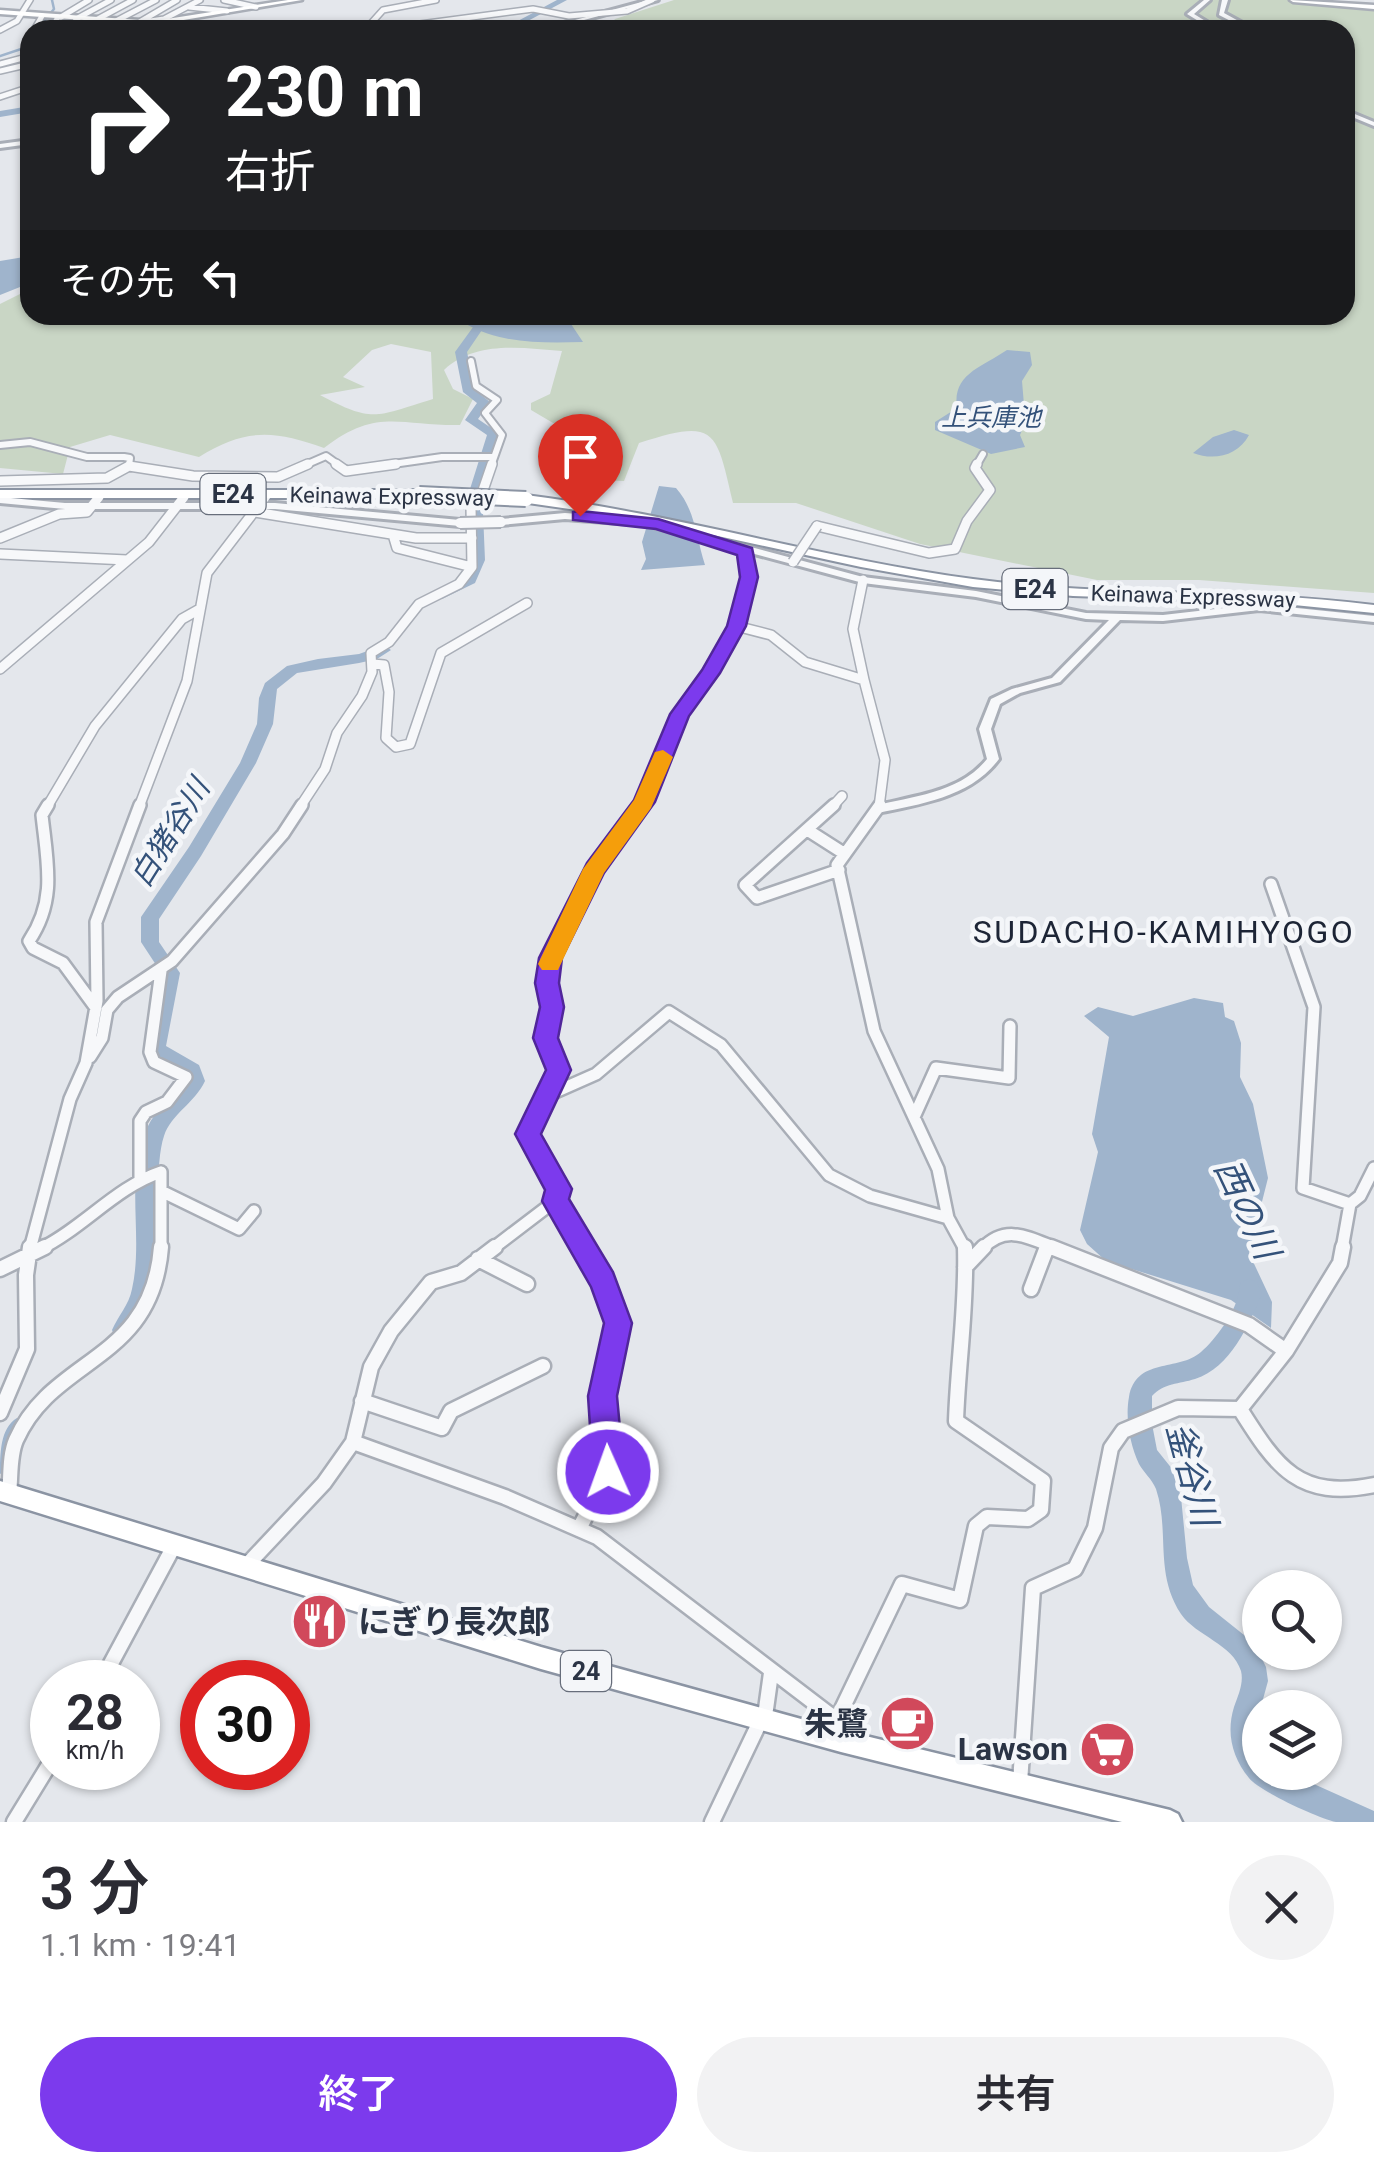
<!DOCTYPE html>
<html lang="ja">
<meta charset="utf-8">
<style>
:root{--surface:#fff;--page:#f2f2f3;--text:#2b2b33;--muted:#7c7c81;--accent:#7c3aed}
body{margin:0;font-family:Roboto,"Noto Sans JP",sans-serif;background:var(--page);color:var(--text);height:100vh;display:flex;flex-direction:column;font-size:38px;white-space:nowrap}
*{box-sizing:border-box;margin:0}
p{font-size:32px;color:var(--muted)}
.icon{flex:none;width:55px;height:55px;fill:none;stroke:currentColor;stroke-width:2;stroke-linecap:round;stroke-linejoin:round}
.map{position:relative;height:1822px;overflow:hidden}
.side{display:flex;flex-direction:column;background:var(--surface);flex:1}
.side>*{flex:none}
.guide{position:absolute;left:20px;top:20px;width:1335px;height:305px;border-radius:30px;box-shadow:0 2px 8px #0004;background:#202124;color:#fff;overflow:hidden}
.buttons{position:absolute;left:1242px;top:1570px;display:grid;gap:20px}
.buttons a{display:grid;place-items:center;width:100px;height:100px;border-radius:50%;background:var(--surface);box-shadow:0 2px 8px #0004;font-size:50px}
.speed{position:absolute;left:30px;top:1660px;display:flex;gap:20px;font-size:50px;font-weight:700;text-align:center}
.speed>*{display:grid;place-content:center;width:130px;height:130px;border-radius:50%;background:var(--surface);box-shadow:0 2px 8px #0004;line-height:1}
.speed small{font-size:25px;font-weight:400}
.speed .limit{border:15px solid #d22;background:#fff;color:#111}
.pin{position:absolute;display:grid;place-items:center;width:85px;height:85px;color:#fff;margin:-102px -42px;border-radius:50% 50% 50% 0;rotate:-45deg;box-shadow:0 0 10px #0007}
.pin .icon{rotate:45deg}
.me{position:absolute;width:110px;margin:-55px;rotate:358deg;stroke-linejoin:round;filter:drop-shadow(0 0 8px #0008)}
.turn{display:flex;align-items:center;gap:35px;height:210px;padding:0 40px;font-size:45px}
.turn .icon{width:130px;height:130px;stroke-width:2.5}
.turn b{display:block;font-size:70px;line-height:85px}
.then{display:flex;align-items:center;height:95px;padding:0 40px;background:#0003;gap:20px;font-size:38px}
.round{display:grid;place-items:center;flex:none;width:105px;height:105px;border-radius:52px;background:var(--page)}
.summary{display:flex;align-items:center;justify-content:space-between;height:170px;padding:0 40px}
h1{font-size:60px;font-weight:600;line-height:75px}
.primary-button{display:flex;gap:20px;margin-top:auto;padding:20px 40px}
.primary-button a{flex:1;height:115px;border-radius:60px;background:var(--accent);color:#fff;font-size:40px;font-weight:600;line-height:115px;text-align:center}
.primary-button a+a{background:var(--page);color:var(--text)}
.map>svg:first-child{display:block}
.green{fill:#c9d6c5;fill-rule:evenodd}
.water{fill:#9fb4cc}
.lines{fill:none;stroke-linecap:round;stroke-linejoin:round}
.stream{stroke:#9fb4cc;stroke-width:2.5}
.river{fill:#9fb4cc;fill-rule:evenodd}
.minor-far4-casing{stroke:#a9aeb7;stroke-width:8}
.minor-far3-casing{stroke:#a9aeb7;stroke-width:10}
.minor-far2-casing{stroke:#a9aeb7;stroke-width:12}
.minor-far1-casing{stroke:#a9aeb7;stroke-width:16}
.minor-casing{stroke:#a9aeb7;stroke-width:19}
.tertiary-casing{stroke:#a9aeb7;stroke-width:6}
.secondary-casing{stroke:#a9aeb7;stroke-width:5}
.trunk-casing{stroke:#8b94a3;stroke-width:5}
.motorway-casing{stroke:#8b94a3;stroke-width:4}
.minor-far4{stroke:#f7f8fa;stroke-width:5}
.minor-far3{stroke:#f7f8fa;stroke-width:6}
.minor-far2{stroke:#f7f8fa;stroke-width:9}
.minor-far1{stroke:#f7f8fa;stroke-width:11}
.minor{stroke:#f7f8fa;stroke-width:14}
.tertiary{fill:#f7f8fa;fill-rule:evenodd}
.secondary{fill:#fff;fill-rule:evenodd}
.trunk{fill:#fff;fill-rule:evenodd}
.motorway{fill:#fff;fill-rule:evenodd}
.minor-bridge-casing{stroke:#a9aeb7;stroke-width:12;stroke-linecap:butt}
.tertiary-bridge-casing{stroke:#a9aeb7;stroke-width:14;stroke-linecap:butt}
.motorway-bridge-casing{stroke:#8b94a3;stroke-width:18;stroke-linecap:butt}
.minor-bridge{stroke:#f7f8fa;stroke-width:9}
.tertiary-bridge{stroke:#f7f8fa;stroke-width:10}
.motorway-bridge{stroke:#fff;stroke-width:14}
.route{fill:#7c3aed;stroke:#51269a;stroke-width:2.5}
.slow{fill:#f59e0b}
.labels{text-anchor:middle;stroke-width:9;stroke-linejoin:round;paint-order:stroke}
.far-street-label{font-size:22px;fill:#2b3445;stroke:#f4f6f9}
.far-water-label{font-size:25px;font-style:italic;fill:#34527a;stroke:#f4f6f9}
.shield{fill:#f4f6f9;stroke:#676e7b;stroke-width:2.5}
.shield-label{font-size:25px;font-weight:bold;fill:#2b3445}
.water-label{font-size:30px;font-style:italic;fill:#34527a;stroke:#f4f6f9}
.quarter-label{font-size:32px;letter-spacing:2.5px;fill:#1d2536;stroke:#f4f6f9}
.near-poi-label{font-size:32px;font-weight:bold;fill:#2b3445;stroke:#f4f6f9;text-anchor:end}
.near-water-label{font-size:35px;font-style:italic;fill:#34527a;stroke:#f4f6f9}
</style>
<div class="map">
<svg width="1374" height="1822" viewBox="0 0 1374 1822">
<rect width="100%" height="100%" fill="#e4e7ec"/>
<!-- green -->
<path class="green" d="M674,0h613l87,10v583l-175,-13h-102l-177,-36 -124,-41h-63c-17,-74 -17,-85 -94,-60l-15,38 -28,-1 -22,-14 -9,-36 -34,-20v-7l19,-9 12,-43c-40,-3 -86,-11 -118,19l9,19 20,10 -13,26c-61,1 -83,-18 -136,23 -50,-18 -79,-20 -125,9l-89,-22 -40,12 -7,27 -63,-6v-164l30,-15v26h1315v-285l-762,-3 27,-1 5,-7zM391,344l40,8 2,47c-57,17 -59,25 -113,-4l45,-8 -22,-10 29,-27z"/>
<!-- water -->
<path class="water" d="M30,256v27l-30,12v-34z
M480,315h85l18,27c-40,1 -82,2 -117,-18z
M1007,350l23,2 2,13 -10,16 2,24 7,4 -11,26 5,12 -34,7 -56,-24v-8l22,-14c-5,-34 25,-41 50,-58z
M1234,430l15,5c-11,21 -35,26 -56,18l20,-16z
M659,486l17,2c19,21 20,49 29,77l-64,5 5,-11 -4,-17z
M1194,998l29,5 2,14 9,4 7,22 -1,34 13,27 15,74 -19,75 23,49 -1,26 -40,-28 -125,-39 -19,-17 -7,-14 18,-78 -6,-18 17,-97 -25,-21 14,-9 35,9z"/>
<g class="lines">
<!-- stream -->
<path class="stream" d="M1312,0l24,3
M37,30l17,-21 -2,-9
M0,56l30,-10"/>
<!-- river -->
<path class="river" d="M557,0h10l-56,30h-10z
M30,106v6l-30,5v-6z
M489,315h13l-18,12 -17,25 8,38 15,12 -12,17 22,15 -18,55 3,71 -10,23 -33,16 -7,-4 2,-3 27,-14 7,-18 -1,-71 17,-54 -22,-15 12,-17 -14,-11 -8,-40 21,-29z
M384,645l7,5 -14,9 -18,4 -62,10 -20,16 -4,35 -17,39 -55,93 -42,63v23l21,31 -14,73 33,19 6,16c-10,22 -34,33 -41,55 -16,47 11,184 -41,205l-8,-4 -3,-7c6,-14 17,-25 20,-41 12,-53 -8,-110 15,-161 9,-20 26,-30 38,-47l-1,-5 -32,-17 -4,-13 14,-72 -21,-32v-25l48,-70 51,-84 17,-39 2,-26 6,-15 22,-17 31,-7 41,-5z
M1249,1279l8,3 5,12c-14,32 -31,73 -67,85 -16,5 -31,4 -43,17v28l5,26 16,20 8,27 6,61 6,27 16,22 45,36 12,24 2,14 -11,40 3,51h27l87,39v11c-12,0 -26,0 -38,0 -18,-4 -77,-31 -87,-44 -17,-21 -23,-45 -15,-71 4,-11 10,-24 7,-36 -8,-27 -45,-35 -60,-57 -27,-41 -11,-83 -25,-125 -4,-10 -12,-16 -17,-25 -9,-19 -14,-46 -10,-67 7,-40 49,-25 72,-45 14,-12 33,-38 37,-56 2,-5 1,-10 3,-14z
M17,1418l8,4 4,8 -21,40 -8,4c0,-20 0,-46 17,-56z"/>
<defs>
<path id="minor-far4" d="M224,0l32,7
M189,7l38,4
M61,17l28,-17
M96,20l37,-20
M116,21l40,-21
M137,23l27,-4 36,-19
M0,30l17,-9 13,-21
M34,30l8,-14
M51,30l7,-13
M72,30l4,-11 35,-19
M126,30l51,-30
M365,30l18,-20 53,-10
M375,30l158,-21 36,7 58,-5 25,-11
M28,42l2,-5
M0,64l30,-8
M0,71l30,-7
M0,97l30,-10"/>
<path id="minor-far3" d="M471,361l5,25 21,14 -12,13 17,22 -11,31
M0,445l30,-3 57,15h37l6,1 -1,8
M303,466l23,-10 14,10
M379,466l63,-9h51
M976,466l7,-12"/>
<path id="minor-far2" d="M336,464l10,7 50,-7
M0,481l107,-3 22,-12 64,10 85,1 30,-13
M255,512l161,26h56
M817,526l112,27 26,-4 12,-28 23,-31 -15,-22 2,-4
M0,538l59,-24 28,-2 12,-15
M394,538l3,10 75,19
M0,554l127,6
M863,580l-10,49 11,51
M736,626l35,9 34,27 59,18 21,80 -6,47
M373,664l11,1 5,27 -3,46 10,9 14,-3 31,-91 86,-50
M0,669l149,-127 35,-45
M47,807l48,-81 87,-107 16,-9
M139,807l48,-126 20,-108 59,-77
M300,807l25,-38 12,-36 25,-37 10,-24 -1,-19 18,-11 30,-38 40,-20 13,-17 -1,-60 9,-8 12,-35
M641,807c18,-29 21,-65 39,-94 34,-56 74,-89 66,-162
M832,807l10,-11"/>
<path id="minor-far1" d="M48,805l-6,10c5,47 15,85 -13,126l4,7 30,15 33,45
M834,805l-89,80 12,13 82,-28
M880,805l-43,60 37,166 64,138 10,49 17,31
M809,831l36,23
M1271,884l43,123 -11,181 47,16
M90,1057l12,-19 5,-28 11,-13 54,-36 111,-127 19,-29
M544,1097l52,-23 73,-62 52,33 108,130 41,21 78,22
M914,1117l22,-49 73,10 1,-52
M161,1172v77
M140,1179v-58l6,-9 21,-10 19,-25 -32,-15 -4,-10 11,-81
M161,1191l78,38 15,-18
M30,1249l40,-150 16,-36 11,-62 -1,-79 44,-117
M40,1249c43,-21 76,-62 121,-77
M492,1249l63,-48
M584,1249l-29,-48 4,-12 -31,-54 30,-64 -12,-34 6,-30 -5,-24 4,-25 43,-89 49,-64
M982,1249c24,-26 47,-11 76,0
M1342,1249l8,-45 10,-8 14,-28"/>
<path id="minor" d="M1051,1247l198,78 37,26
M478,1259l49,25
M965,1267l19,-20
M0,1269l45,-22
M1031,1289l16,-42
M362,1401l80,27 9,-17 92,-45
M1240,1409l46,-58 54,-88 3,-16
M1240,1409c37,59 59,91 134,76
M0,1413l27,-64 -1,-74 4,-28
M353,1442l152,55 92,40 245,187
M9,1494c2,-17 0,-38 7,-54 37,-84 136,-77 145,-193
M579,1529l29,-57 -5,-77 15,-72 -15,-42 -21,-34
M245,1567l79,-84 29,-41 18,-75 20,-36 40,-49 30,-9 34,-26
M101,1682l73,-136
M841,1741v-30l61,-127 58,16 16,-74 11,-9 41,2 13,-9 2,-29 -87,-60c2,-59 11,-116 9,-174
M1020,1783l13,-195 42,-19 20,-41 16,-80 12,-17 55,-23 62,1
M14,1822l38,-62
M712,1822l54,-113 5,-36"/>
<path id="tertiary" d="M649,0h9l-111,30h-9z
M1204,0h6l-16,14 26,16h-7l-26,-16z
M1222,0h6l-4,13 31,17h-7l-29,-15z
M1345,110l29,12v4l-29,-12z
M30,140v4l-30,4v-4z
M0,497l65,6h210l185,17 5,3 -5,3 -185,-17h-210l-65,-6z
M565,513l81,6 217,58 113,14 110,22 77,2 96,-11 115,12v6l-115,-12 -96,11 -43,-1 -60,62 -40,11 -20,11 -9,25 8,30c-28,38 -78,45 -121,54l-6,-4 2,-3c39,-10 86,-13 113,-47l-8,-30 12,-30 21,-10 40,-11 57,-58 -23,-1 -110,-22 -113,-14 -217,-58 -81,-6 -64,6 -5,-3 5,-3z"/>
<path id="secondary" d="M288,0h14l-148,25 -154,-11v-4l154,11z
M1290,0l84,5v4l-81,-7z"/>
<path id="trunk" d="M0,1481l541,166 300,83 329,80 8,4 4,8h-60l-281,-70 -300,-83 -541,-168z"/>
<path id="motorway" d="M0,490h419l6,4 -6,4h-419z
M526,495c151,19 297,64 447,84 133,18 268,9 401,26v8l-100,-10 -201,-7 -100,-9 -112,-20 -222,-48 -118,-17 -1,-3z"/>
</defs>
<!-- minor-far4 casing -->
<use href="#minor-far4" class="minor-far4-casing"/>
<!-- minor-far3 casing -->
<use href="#minor-far3" class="minor-far3-casing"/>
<!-- minor-far2 casing -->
<use href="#minor-far2" class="minor-far2-casing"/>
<!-- minor-far1 casing -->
<use href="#minor-far1" class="minor-far1-casing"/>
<!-- minor casing -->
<use href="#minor" class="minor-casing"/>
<!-- tertiary casing -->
<use href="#tertiary" class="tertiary-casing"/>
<!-- secondary casing -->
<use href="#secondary" class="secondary-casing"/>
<!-- trunk casing -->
<use href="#trunk" class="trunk-casing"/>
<!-- motorway casing -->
<use href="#motorway" class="motorway-casing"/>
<!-- minor-far4 -->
<use href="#minor-far4" class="minor-far4"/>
<!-- minor-far3 -->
<use href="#minor-far3" class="minor-far3"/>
<!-- minor-far2 -->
<use href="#minor-far2" class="minor-far2"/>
<!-- minor-far1 -->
<use href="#minor-far1" class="minor-far1"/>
<!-- minor -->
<use href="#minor" class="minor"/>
<!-- tertiary -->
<use href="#tertiary" class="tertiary"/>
<!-- secondary -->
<use href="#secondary" class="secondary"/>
<!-- trunk -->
<use href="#trunk" class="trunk"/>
<!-- motorway -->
<use href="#motorway" class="motorway"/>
<defs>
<path id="minor-bridge" d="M793,562l24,-36"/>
<path id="tertiary-bridge" d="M460,523l41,-1"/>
<path id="motorway-bridge" d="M419,494l107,5"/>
</defs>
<!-- minor-bridge casing -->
<use href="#minor-bridge" class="minor-bridge-casing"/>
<!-- tertiary-bridge casing -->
<use href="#tertiary-bridge" class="tertiary-bridge-casing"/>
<!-- motorway-bridge casing -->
<use href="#motorway-bridge" class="motorway-bridge-casing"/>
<!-- minor-bridge -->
<use href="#minor-bridge" class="minor-bridge"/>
<!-- tertiary-bridge -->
<use href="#tertiary-bridge" class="tertiary-bridge"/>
<!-- motorway-bridge -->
<use href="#motorway-bridge" class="motorway-bridge"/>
</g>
<!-- route -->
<path class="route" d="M580,511l78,8 94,29 6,29 -12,49 -26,47 -31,43 -34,86 -51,71 -42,85 -3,25 5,24 -6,31 13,32 -30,64 31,55 -3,10 44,73 19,51 -15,73 7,76 -5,11 -11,4 -10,-4 -5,-11 -5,-76 16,-73 -13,-36 -49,-86 3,-11 -30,-56 31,-64 -13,-32 7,-31 -5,-24 4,-25 48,-95 47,-63 36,-86 32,-44 25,-44 13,-49 -3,-22 -81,-26 -83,-9v-8z"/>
<!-- slow -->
<path class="slow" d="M663,750l10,7 -22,51 -47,65 -46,97h-16l-4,-6 45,-95 51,-69 21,-48z"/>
<!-- icons -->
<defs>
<symbol id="restaurant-disc" viewBox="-11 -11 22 22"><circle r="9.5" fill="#d1495b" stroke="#f4f6f9"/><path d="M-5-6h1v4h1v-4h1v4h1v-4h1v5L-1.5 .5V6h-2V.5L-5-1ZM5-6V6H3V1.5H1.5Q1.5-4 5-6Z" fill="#fff"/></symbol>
<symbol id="cafe-disc" viewBox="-11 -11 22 22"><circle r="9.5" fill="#d1495b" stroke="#f4f6f9"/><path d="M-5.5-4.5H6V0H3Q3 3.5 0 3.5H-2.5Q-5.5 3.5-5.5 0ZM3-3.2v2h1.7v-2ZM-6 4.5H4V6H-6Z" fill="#fff"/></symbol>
<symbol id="supermarket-disc" viewBox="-11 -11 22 22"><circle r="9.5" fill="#d1495b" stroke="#f4f6f9"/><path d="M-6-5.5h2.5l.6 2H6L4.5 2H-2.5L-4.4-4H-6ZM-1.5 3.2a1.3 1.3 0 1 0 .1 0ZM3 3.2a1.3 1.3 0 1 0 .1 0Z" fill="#fff"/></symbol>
</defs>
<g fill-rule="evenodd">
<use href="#restaurant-disc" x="288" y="1590" width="63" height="63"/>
<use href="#cafe-disc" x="876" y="1692" width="63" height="63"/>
<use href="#supermarket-disc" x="1076" y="1718" width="63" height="63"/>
</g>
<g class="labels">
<!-- far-street labels -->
<g class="far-street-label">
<text transform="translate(392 496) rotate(1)" y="8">Keinawa Expressway</text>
<text transform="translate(1193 596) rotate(2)" y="8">Keinawa Expressway</text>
</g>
<!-- far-water labels -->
<g class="far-water-label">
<text x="991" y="426">上兵庫池</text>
</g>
<!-- shield labels -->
<g class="shield">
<rect x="200.5" y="474" width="65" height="40" rx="8"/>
<rect x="1002.5" y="569" width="65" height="40" rx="8"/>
<rect x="561" y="1651" width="50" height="40" rx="8"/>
</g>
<g class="shield-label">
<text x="233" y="503">E24</text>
<text x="1035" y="598">E24</text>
<text x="586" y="1680">24</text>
</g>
<!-- water labels -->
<g class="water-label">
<text transform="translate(170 833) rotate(-58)" y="10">白猪谷川</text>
</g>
<!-- quarter labels -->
<g class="quarter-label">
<text x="1164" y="943">SUDACHO-KAMIHYOGO</text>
</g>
<!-- near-poi labels -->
<g class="near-poi-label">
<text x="358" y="1633" text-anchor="start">にぎり長次郎</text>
<text x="868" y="1735">朱鷺</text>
<text x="1068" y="1760">Lawson</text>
</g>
<!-- near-water labels -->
<g class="near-water-label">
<text transform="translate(1247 1209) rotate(65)" y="12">西の川</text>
<text transform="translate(1192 1474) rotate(75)" y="12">釜谷川</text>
</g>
</g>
</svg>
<div class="buttons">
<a><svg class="icon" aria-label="search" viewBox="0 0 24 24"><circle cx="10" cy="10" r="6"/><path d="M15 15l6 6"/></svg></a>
<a><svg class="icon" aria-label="layers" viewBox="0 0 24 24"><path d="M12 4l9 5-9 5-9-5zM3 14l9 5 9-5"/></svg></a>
</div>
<div class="speed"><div>28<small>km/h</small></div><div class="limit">30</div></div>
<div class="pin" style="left:580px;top:516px;background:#d93025"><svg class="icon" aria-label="arrive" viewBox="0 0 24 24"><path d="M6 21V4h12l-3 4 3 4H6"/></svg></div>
<svg class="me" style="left:608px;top:1472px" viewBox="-20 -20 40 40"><circle r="17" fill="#7c3aed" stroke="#fff" stroke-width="3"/><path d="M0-11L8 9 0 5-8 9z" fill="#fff"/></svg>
<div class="guide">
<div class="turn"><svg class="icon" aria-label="right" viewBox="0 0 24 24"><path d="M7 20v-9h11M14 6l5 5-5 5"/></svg><div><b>230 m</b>右折</div></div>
<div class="then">その先<svg class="icon" aria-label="left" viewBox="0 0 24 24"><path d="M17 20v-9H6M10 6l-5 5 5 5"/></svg></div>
</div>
</div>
<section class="side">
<div class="summary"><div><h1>3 分</h1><p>1.1 km · 19:41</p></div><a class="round"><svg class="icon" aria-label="close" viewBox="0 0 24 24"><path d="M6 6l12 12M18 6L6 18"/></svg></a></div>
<div class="primary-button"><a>終了</a><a>共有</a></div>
</section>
